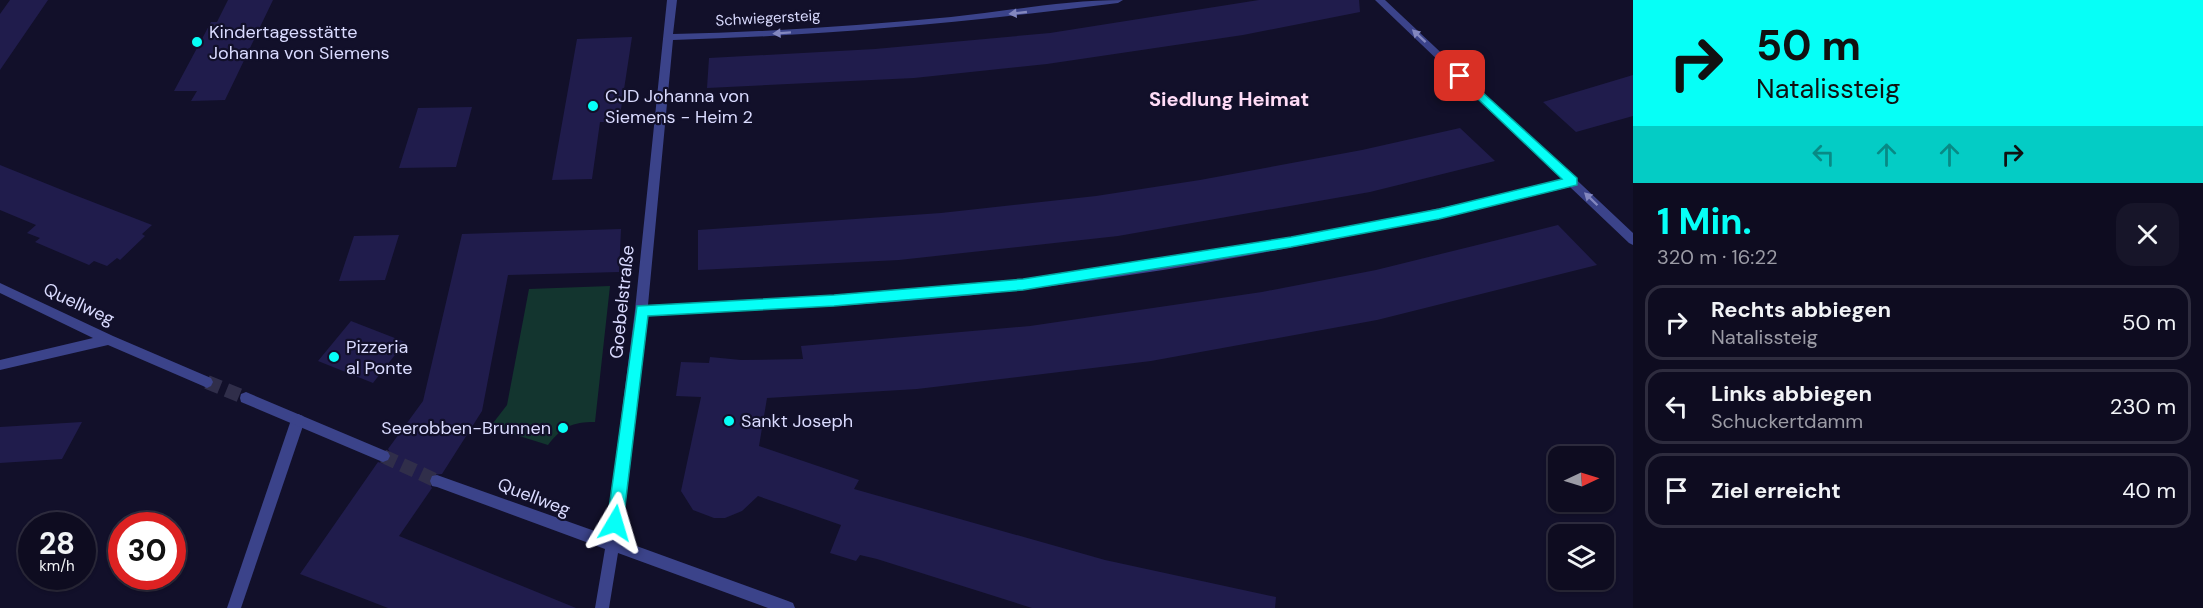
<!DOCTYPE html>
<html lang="de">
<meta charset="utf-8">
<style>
:root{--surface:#0e0c20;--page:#171529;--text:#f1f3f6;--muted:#9b9ba5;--line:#2e2c3e;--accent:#06fff7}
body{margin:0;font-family:"DM Sans",sans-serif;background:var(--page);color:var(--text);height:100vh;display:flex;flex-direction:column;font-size:22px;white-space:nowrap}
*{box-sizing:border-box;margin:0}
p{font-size:20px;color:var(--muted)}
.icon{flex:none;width:33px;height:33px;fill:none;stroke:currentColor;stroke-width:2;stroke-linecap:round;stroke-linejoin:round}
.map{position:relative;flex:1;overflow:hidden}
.details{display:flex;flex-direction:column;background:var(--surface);width:570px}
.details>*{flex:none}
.banner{background:#06fff7;color:#111;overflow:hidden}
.needle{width:39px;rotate:86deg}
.tools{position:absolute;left:1548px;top:446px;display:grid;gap:12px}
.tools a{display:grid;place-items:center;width:66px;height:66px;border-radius:12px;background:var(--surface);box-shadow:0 2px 4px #0004,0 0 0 2px var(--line);font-size:30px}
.speed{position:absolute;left:18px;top:512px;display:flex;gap:12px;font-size:30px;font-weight:700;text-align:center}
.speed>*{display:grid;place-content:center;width:78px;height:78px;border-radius:50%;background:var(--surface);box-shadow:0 2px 4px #0004,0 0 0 2px var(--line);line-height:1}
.speed small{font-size:15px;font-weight:400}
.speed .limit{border:9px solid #d22;background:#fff;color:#111}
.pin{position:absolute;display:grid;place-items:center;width:51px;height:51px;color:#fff;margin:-26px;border-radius:12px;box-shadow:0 3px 9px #0006}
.me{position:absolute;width:66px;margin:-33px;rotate:7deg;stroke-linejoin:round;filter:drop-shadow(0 0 4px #0008)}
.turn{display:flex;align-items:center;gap:21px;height:126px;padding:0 24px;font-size:27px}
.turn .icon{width:78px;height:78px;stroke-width:2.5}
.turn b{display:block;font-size:42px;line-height:51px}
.lanes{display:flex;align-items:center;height:57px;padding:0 24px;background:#0003;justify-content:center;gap:30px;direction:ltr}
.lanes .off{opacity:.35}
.round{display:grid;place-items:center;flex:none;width:63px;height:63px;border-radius:18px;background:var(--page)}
.head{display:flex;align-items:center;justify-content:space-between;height:102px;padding:0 24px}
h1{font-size:36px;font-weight:700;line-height:45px;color:var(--accent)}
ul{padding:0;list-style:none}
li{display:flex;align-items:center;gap:18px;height:75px;margin:0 12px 9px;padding:0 12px;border:3px solid var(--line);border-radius:18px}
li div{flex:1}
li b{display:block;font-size:22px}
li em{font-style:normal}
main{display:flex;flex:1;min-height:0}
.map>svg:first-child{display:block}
.green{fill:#13352f}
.building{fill:#201c4c}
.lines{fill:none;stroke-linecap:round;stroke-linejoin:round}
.minor-tunnel{stroke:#302e4a;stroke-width:14;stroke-dasharray:14 7;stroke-linecap:butt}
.service{fill:#3b438a;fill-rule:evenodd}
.minor{fill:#3b438a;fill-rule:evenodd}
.oneway{fill:#8387bf}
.route{fill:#06fff7;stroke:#04a6a1;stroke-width:1.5}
.poi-dot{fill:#06fff7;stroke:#12102a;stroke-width:2}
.labels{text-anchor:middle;stroke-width:4.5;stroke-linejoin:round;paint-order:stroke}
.far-street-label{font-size:15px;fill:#dadbff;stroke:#12102a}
.poi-label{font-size:18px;fill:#dadbff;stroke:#12102a;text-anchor:start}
.street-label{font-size:18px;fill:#dadbff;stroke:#12102a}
.neighbourhood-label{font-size:20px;font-weight:bold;fill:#ffdcf7;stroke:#12102a}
</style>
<main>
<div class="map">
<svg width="1633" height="608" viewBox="0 0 1633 608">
<rect width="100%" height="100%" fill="#12102a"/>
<!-- green -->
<path class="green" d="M610,286l-15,136c-23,0 -33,5 -47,23l-58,-18 17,-22 22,-116z"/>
<!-- building -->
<path class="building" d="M10,0h38l-48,70v-56z
M228,0h45l-48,100 -34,1 6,-10h-23l37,-69h6z
M1259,0h100l1,12 -117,23 -196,29 -133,14 -207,10 2,-30 166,-9 175,-16z
M632,37l-13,85h-19l-8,57 -40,1 25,-141z
M1633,75v41l-57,16 -33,-30z
M472,107l-16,60 -57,1 19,-60z
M1460,128l35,33 -125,31 -252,44 -219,24 -201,10v-40l243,-17 155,-17 104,-16 162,-30z
M0,165l72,29 80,31 -10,9 3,2 -25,24 -3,-2 -10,8 -13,-5 -5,4 -54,-23 5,-4 -13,-5 9,-8 -36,-15z
M1558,225l39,40 -220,55 -226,41 -234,28 -150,9 -8,48 100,34 -5,9 251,71 171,37 -1,11h-243l-155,-49 -17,-4 -4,6 -26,-8 11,-28 -83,-29 -16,15 -17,7h-11l-21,-8 -12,-19 20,-94 -25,-1 5,-34 28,1 1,-6 31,3 62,-1 -2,-13 229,-20 232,-34 114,-22z
M621,229l-2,43 -111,3 -26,136 -40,63 -12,1 -2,7 4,6 -33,48 177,72h-188l-88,-34 78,-112 6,2 6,-3 2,-6 -4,-6 35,-48 39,-167z
M399,235l-14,45 -46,1 15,-45z
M351,321l54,21 -32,41 -55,-22z
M82,422l-20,37 -62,4v-36z"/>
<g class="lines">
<!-- minor-tunnel -->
<path class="minor-tunnel" d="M207,382l39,16
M383,456l54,25"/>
<!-- service -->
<path class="service" d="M298,414l5,2 2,4 -64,188h-14l64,-188 2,-4z"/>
<!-- minor -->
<path class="minor" d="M667,0h10l-4,34c93,-2 185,-8 278,-17 57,-6 114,-17 172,-17l-5,3c-148,19 -296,33 -445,37l-25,265c109,-5 220,-9 329,-20 198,-21 393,-59 586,-105l-188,-180h10l248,233v12l-4,-2 -59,-56c-196,47 -395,87 -596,108 -109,11 -218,15 -328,20l-26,225 168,61 5,2 2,5h-27l-150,-55 -9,55h-14l10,-59 -168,-62 -5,-1 -2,-5 2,-5 5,-1 169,60 29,-225z
M0,283l113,53 98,42 2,4 -2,4 -4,2 -4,-2 -95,-41 -108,25v-10l93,-22 -93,-45z
M246,392l142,60 2,4 -2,4 -5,2 -5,-2 -137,-58 -1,-4 1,-4z"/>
</g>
<!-- one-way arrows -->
<defs><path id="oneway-solid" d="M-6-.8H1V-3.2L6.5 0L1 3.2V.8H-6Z" transform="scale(1.5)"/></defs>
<g class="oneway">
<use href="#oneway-solid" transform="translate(1018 13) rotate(174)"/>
<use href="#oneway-solid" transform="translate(782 33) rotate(176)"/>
<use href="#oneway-solid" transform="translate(1419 36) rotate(-137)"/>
<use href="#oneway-solid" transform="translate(1591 199) rotate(-136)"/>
</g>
<!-- route -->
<path class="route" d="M1460,72l117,106v7l-138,34 -148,28 -268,43 -189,16 -186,10 -25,207 -2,5 -6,3 -5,-3 -3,-5 30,-217 197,-11 189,-16 268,-42 148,-28 123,-30 -106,-101 -1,-2z"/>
<!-- markers -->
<g class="poi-dot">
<circle cx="197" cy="42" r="6"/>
<circle cx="593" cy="106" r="6"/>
<circle cx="334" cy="357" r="6"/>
<circle cx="729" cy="421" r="6"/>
<circle cx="563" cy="428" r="6"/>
</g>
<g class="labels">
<!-- far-street labels -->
<g class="far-street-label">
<text transform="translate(768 18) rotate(-3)" y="5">Schwiegersteig</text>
</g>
<!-- poi labels -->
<g class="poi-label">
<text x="209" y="38">Kindertagesstätte<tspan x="209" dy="21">Johanna von Siemens</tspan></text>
<text x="605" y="102">CJD Johanna von<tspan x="605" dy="21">Siemens - Heim 2</tspan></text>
<text x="346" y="353">Pizzeria<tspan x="346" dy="21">al Ponte</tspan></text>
<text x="741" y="427">Sankt Joseph</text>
<text x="551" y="434" text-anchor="end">Seerobben-Brunnen</text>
</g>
<!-- street labels -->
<g class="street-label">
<text transform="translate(622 302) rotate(-84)" y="6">Goebelstraße</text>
<text transform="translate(79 304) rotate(25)" y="6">Quellweg</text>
<text transform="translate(534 497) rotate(21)" y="6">Quellweg</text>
</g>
<!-- neighbourhood labels -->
<g class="neighbourhood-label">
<text x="1229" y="106">Siedlung Heimat</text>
</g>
</g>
</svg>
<div class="tools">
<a><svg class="needle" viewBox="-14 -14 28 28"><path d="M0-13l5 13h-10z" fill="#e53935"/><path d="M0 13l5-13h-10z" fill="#9b9ba5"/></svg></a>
<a><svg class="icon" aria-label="layers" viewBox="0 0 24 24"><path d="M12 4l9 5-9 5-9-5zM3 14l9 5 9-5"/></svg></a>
</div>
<div class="speed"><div>28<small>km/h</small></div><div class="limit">30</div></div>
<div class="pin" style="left:1460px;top:76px;background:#d93025"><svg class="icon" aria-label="arrive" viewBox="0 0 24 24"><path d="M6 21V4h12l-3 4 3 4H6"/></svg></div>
<svg class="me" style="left:615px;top:523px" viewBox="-20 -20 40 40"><path d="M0-17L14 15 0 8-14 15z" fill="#06fff7" stroke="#fff" stroke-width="4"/></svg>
</div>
<section class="details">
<div class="banner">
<div class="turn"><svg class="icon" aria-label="right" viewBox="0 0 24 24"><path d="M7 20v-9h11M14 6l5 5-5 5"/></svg><div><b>50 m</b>Natalissteig</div></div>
<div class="lanes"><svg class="icon off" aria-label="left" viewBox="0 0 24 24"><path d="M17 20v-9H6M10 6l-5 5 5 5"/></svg><svg class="icon off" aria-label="ahead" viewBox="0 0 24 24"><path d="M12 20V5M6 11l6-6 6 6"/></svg><svg class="icon off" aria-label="ahead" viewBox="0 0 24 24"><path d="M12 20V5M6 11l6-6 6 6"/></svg><svg class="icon" aria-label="right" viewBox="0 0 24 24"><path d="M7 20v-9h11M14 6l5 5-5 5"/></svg></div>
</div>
<div class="head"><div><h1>1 Min.</h1><p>320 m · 16:22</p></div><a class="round"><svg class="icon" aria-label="close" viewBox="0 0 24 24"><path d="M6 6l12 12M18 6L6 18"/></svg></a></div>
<ul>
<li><svg class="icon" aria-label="right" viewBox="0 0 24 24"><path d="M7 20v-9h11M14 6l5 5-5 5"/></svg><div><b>Rechts abbiegen</b><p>Natalissteig</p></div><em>50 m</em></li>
<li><svg class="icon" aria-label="left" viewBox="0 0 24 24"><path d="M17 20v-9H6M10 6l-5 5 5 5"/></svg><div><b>Links abbiegen</b><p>Schuckertdamm</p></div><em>230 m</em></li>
<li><svg class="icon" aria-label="arrive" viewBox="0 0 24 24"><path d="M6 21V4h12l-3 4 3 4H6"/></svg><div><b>Ziel erreicht</b></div><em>40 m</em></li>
</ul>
</section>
</main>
